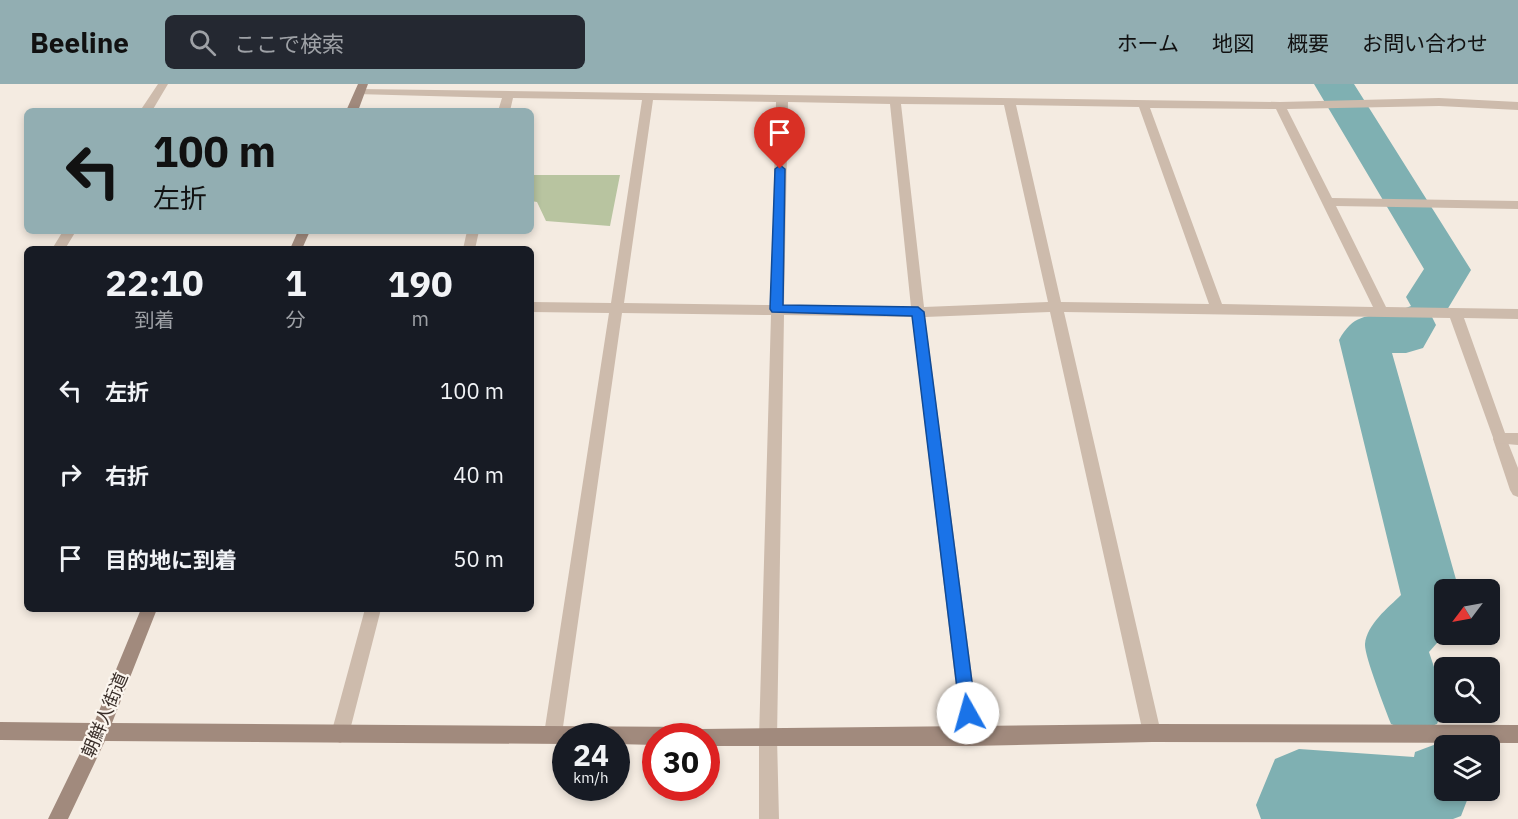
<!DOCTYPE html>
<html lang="ja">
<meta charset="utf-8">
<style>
:root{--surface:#171b24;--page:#242831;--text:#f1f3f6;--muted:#9ea1a6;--accent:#92aeb2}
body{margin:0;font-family:"IBM Plex Sans","Noto Sans JP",sans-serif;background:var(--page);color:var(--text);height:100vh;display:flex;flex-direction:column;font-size:22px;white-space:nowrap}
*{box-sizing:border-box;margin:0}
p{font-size:20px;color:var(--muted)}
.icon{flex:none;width:33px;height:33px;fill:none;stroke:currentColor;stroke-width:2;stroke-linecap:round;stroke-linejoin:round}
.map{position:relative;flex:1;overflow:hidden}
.details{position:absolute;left:24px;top:162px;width:510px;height:366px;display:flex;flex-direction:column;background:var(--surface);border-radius:9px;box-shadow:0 3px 9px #0003}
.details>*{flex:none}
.hud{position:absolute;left:24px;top:24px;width:510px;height:126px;border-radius:9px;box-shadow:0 3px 9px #0003;background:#92aeb2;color:#111;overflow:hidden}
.needle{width:39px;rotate:238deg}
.tools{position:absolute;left:1434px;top:495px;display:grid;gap:12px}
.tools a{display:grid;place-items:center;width:66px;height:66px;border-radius:9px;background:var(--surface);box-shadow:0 3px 9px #0003;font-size:30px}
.speed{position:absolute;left:552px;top:639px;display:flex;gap:12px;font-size:30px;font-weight:700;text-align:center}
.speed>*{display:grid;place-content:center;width:78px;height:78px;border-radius:50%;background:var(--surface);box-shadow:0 3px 9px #0003;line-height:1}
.speed small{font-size:15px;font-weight:400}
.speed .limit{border:9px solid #d22;background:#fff;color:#111}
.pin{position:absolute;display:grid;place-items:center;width:51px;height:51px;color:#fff;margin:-62px -26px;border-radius:50% 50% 50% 0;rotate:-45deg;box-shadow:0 0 6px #0007}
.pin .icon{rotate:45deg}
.me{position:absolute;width:66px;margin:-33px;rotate:353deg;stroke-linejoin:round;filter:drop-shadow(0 0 4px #0008)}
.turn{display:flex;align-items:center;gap:21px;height:126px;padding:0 30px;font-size:27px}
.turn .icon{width:78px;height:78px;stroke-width:2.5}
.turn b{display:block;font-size:42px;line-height:51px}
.eta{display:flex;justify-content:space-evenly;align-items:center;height:102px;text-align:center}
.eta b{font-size:36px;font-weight:800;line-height:42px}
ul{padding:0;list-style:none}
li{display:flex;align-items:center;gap:18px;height:84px;padding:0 30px}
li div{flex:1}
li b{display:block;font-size:22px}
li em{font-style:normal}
header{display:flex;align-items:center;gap:36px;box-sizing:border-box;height:84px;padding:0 30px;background:var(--accent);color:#111}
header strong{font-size:28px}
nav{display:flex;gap:33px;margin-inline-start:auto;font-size:21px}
.search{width:420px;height:54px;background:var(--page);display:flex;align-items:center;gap:15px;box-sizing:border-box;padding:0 21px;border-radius:9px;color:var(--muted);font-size:22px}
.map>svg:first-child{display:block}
.green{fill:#b8c4a0}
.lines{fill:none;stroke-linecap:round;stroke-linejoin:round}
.river{fill:#7fb0b2;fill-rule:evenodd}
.lane{fill:#cdbbac;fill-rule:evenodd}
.street{fill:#cdbbac;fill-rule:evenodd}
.secondary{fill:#a18a7d;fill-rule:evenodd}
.route{fill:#1a73e8;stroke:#114b97;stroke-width:1.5}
.labels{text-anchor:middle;stroke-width:4.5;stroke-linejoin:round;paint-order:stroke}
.street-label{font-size:18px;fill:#3b302b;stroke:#fbf5ee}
</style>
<header>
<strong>Beeline</strong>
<div class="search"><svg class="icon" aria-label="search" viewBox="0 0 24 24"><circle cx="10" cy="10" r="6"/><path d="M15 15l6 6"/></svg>ここで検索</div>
<nav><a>ホーム</a><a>地図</a><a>概要</a><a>お問い合わせ</a></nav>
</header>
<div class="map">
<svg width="1518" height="735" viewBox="0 0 1518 735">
<rect width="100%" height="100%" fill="#f4ebe1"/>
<!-- green -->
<path class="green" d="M531,91h89l-10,51 -64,-5 -9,-19 -6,-1z"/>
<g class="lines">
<!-- river -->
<path class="river" d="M1314,0h40l117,186 -24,40 -16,5 5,10 -13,23 -17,5h-14l67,237h-15l1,44 -16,18 15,45v8l-7,19 -23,9 -23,-9c-5,-13 -27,-69 -26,-80 2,-20 23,-36 36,-49l-62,-255c14,-25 27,-25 53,-25l3,-3 16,-6 -5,-9 18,-28z
M1439,659l7,3 -2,44h27l-10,26 -8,3h-192l-5,-14 19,-46 24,-10 115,8 1,-5z"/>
<!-- lane -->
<path class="lane" d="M1500,349l5,2 13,33v29l-5,-2 -3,-5 -17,-51 2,-4z"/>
<!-- street -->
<path class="street" d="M158,0h10l-16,27h-12z
M360,5l920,13 159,-4 79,4v8l-79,-4 -152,3 45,89 186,3v8l-182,-3 50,101 132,2v10l-54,-1 41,115h13v12l-23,-2 -45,-125 -386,-6 97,421 -3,6 -6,3 -6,-3 -3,-6 -93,-421 -125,5 55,420 -3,6 -6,3 -6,-3 -3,-6 -50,-420 -128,-2 -7,423 2,81h-20v-81l12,-423 -149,-2 -60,421 -3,6 -6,3 -6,-3 -3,-6 65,-421 -78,-1v-10l80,1 31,-203 -129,-2 -3,13h-12l4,-13 -146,-4v-4zM653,16l123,2 -5,203 -147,-2zM788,18l102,2 21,203 -127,-2zM901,20l103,1 44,197 -124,5zM1016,21l123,2 70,197 -148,-2zM1150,24l126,1 97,198 -151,-3z
M63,147h13l-11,18h-13z
M467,147h12l-4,18h-12z
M365,525h16l-32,125 -3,6 -6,3 -6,-3 -3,-6z"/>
<!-- secondary -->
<path class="secondary" d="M358,0h10l-10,27h-12z
M298,147h12l-8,18h-12z
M141,525h16l-45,114 584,4 6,2 450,-5 366,1v18l-366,-1 -181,4h-265v-10h-50v9l-40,-1v-8h-50v8l-461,-3 -37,78h-20l38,-78 -86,-1v-18l94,1z"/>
</g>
<!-- route -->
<path class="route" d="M780,81l5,4 -2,136 135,2 6,5 52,401 -2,6 -6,2 -6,-2 -2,-6 -48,-397 -140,-4 -2,-3 5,-140z"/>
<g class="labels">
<!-- street labels -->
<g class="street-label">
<text transform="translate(105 631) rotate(-67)" y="6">朝鮮人街道</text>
</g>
</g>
</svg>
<div class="tools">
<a><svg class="needle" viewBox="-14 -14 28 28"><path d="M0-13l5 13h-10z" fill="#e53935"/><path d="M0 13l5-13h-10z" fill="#9ea1a6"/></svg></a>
<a><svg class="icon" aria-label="search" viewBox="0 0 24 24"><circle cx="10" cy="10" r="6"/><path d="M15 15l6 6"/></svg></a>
<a><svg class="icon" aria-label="layers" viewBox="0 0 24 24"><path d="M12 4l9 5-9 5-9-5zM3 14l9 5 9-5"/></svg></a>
</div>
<div class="speed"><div>24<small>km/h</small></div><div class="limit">30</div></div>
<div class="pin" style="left:780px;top:85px;background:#d93025"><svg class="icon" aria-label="arrive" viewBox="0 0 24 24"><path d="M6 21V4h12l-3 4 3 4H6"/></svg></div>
<svg class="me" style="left:968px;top:629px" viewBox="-20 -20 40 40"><circle r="19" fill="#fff"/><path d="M0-13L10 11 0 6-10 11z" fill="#1a73e8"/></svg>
<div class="hud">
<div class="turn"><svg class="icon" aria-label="left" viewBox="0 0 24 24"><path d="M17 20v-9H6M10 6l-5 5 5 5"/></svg><div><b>100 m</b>左折</div></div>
</div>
<section class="details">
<div class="eta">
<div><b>22:10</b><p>到着</p></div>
<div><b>1</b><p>分</p></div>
<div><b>190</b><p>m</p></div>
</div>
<ul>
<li><svg class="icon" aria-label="left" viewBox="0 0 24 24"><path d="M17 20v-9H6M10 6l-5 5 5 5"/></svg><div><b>左折</b></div><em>100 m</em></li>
<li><svg class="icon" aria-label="right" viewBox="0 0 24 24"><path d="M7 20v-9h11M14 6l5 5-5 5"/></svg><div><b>右折</b></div><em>40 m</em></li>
<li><svg class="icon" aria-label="arrive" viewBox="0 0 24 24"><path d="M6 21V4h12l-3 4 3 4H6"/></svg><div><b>目的地に到着</b></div><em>50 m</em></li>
</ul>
</section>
</div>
